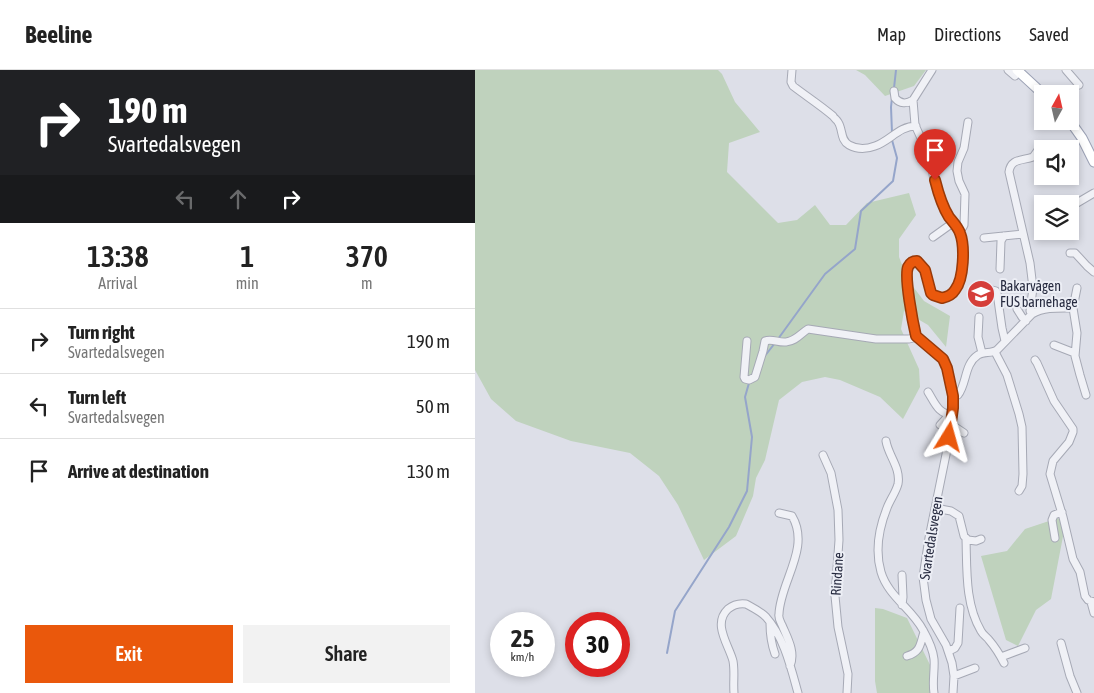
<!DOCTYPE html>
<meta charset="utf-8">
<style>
:root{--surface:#fff;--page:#f2f2f2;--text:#222;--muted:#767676;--line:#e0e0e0;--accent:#ea580c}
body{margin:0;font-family:"Asap Condensed",sans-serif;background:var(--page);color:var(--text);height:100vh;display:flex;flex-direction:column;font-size:19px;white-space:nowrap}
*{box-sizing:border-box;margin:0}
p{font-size:16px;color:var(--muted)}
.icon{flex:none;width:28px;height:28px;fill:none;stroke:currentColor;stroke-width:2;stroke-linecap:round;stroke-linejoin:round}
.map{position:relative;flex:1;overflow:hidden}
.panel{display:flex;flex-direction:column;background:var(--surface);width:475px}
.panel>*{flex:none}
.hud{background:#202124;color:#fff;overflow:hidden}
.needle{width:32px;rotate:8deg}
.buttons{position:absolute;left:559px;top:15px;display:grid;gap:10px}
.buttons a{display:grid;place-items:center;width:45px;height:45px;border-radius:0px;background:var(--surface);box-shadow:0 2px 8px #0003;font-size:25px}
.speed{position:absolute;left:15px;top:542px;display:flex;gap:10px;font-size:25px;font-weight:700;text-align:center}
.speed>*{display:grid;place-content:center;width:65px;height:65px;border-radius:50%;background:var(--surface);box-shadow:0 2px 8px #0003;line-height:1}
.speed small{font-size:12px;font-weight:400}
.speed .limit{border:8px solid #d22;background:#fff;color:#111}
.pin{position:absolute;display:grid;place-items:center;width:42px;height:42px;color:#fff;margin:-51px -21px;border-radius:50% 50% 50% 0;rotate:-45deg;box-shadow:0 0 5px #0007}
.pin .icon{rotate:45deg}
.me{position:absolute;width:55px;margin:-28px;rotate:8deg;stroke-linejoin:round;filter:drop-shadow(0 0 4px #0008)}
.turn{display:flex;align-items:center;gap:18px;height:105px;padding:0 25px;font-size:22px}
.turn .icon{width:65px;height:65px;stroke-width:2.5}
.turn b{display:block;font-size:35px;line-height:42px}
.lanes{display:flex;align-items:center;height:48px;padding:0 25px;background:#0003;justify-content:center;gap:25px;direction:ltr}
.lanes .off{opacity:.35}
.eta{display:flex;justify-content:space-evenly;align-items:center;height:85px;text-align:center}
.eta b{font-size:30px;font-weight:600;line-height:35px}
.button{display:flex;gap:10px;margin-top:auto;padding:10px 25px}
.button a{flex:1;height:58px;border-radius:0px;background:var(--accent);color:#fff;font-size:20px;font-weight:600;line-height:58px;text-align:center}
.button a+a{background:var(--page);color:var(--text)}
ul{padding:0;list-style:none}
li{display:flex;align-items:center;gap:15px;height:65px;padding:0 25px;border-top:1px solid var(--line)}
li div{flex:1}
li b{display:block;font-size:19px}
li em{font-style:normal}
header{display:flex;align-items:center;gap:30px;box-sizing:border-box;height:70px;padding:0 25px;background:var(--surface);border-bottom:1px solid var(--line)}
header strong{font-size:24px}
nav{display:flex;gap:28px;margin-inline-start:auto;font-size:18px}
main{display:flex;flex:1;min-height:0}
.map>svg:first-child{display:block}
.green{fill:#bfd2bd}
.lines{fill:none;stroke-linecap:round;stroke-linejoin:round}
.stream{stroke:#95a5ca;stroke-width:2}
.minor-casing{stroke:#a6a9b5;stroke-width:9}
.major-casing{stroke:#9ba1b4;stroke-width:11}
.minor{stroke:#f0f1f6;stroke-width:7}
.major{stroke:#fff;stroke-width:9}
.route-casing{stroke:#983908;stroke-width:12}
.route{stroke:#ea580c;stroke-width:9}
.labels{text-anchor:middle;stroke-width:4;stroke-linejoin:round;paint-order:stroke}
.poi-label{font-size:14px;fill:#262a3f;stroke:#eceef5;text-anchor:start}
.street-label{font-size:14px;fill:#262a3f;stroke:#eceef5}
</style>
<header>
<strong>Beeline</strong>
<nav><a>Map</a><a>Directions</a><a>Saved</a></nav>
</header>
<main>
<section class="panel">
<div class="hud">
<div class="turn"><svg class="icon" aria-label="right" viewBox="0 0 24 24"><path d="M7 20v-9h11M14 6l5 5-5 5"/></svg><div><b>190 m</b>Svartedalsvegen</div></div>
<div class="lanes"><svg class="icon off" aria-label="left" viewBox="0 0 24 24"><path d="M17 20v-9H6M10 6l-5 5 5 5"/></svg><svg class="icon off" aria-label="ahead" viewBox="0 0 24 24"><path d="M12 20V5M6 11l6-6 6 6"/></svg><svg class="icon" aria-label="right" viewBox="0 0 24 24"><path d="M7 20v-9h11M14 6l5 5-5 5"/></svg></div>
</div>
<div class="eta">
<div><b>13:38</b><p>Arrival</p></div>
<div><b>1</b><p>min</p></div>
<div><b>370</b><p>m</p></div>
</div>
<ul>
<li><svg class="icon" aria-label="right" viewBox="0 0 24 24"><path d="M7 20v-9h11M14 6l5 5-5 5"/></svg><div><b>Turn right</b><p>Svartedalsvegen</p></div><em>190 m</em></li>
<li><svg class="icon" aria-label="left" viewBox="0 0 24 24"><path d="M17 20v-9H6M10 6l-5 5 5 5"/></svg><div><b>Turn left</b><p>Svartedalsvegen</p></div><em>50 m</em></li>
<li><svg class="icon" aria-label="arrive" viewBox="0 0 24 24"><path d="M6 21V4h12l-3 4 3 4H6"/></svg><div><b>Arrive at destination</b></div><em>130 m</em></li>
</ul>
<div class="button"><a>Exit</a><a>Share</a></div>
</section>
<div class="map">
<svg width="619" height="623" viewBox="0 0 619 623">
<rect width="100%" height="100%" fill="#dddfe8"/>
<!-- green -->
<path class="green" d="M0,0h243l4,4 13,28 25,30 -31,11 -2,29 51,51 19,-3 18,-15 15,20h16l21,-22 42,-10 7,22 -17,24v18l9,23 16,21 26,15 -4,31 -18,-22 -24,-14 -3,18 18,40 1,18 -17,32 -23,-22 -40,-17 -15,-3 -23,5 -23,18 -14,60 -9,18 -3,18 -17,40 -32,24 -26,-55 -19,-29 -29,-23 -59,-12 -55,-20 -25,-22 -16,-29z
M381,0h70l-12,16 -29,10 -20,-21z
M583,448l7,8 -14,73 -15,11 -18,36 -12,-6 -25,-84 26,-5 18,-22z
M400,538l8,1 24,9 25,51 1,24h-56l-2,-12z"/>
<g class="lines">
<!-- stream -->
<path class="stream" d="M419,18l2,-18
M417,63l-1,-26 1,-9
M303,269l47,-65 30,-25 6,-38 32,-30 4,-23 -5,-18
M289,287l11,-14
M192,583l8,-42 54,-84 18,-36 5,-54 -7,-40 4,-14"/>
<defs>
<path id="minor" d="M317,0l-1,12 2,4c13,10 27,19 40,30 0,1 5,5 5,6 5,7 2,18 11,23 9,5 18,4 26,1 15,-5 24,-20 41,-20
M457,0l-19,30 2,25 15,33 4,22 5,15 9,20 12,18 2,10 1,12 -2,21 -5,13 -3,4 -9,5h-5l-6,-3 -2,-2 -6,-23 -8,-9c-4,0 -8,2 -9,6 -4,10 5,56 8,69l27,23 6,16 4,21 -1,29 -23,113 -6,39 3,23 5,19 15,26 6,18 2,13 -1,17
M533,0l7,6
M591,0l13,15
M419,21l1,7c5,6 12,6 18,2
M602,133l17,-10
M483,159l5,-2 1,-2 1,-31 -6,-13 -2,-10 1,-9 6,-14 4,-26
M458,167l21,-15
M509,168l39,-4
M595,183h5l12,13 7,6
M525,199l1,-28 3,-5
M517,220l4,1 1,2 5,35 3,13
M598,238l4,-20
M542,239l5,8 4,4
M557,244l-2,-3 3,-23 -3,-25 -21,-91c2,-14 13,-11 24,-15l5,-7
M504,247l-1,20 4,16
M272,271l-3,36 1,2 4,1 6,-3 8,-26 2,-10c7,-3 13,2 21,1 10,-1 14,-8 22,-13l68,10h33l8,-2
M579,275l18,7 3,-2
M520,282l12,23 12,39 3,13 1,47 -1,12 -3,5
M560,290l2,3 17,38 19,28v3l-4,10 -16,19 -3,13 13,43 10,42 7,13 5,24 3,4 6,2
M453,322c7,11 10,22 25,23
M478,326l5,-1c9,-11 6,-31 20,-40 6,-4 13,-1 19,-5l35,-36c12,-7 27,-6 41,-6l4,25 -2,23 5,19 6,20
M465,355l9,-10
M477,355l12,8
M411,371c2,14 15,27 12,43 -2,8 -8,16 -11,24 -8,20 -12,43 -6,64 7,24 31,37 42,58 5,9 10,19 11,29 1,11 -2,22 0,34
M348,385l8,18 7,37 1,30 -4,56 3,31 10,47 -1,19
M460,438l16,3 8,5 5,20 4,4 8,1 5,-2
M304,443l13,3c19,32 -12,66 -13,98 -1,4 1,7 3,11 5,12 14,27 8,41
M580,468l-3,-18 2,-5 8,-3
M491,469c1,30 -1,65 15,92 2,4 6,6 8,9 6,7 11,15 15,23
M427,505l1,22 -1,8
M616,532l3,11
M295,553c0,11 1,20 5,31
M586,573l9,33 7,17
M474,581l6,-3 3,-5 2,-35
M432,586c14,-4 13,-12 17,-24
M526,587l24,-9
M479,606l21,-8
M259,623c-1,-11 1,-21 -1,-32 -4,-16 -21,-37 -5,-52 5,-4 11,-6 18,-5 7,4 14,7 20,13 18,20 25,51 32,76"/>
<path id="major" d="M542,0l26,24
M595,51l12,17 12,24"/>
</defs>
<!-- minor casing -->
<use href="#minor" class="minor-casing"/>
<!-- major casing -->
<use href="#major" class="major-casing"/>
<!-- minor -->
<use href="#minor" class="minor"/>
<!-- major -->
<use href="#major" class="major"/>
</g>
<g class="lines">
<defs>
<path id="route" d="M460,110c3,12 7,26 14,37 4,5 9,10 11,16 5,13 4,46 -5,57 -3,5 -8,7 -13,8l-9,-3 -2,-2 -6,-23 -8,-9c-4,0 -7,2 -9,6 -4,10 5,56 8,69l27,23 4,9 6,28v12l-4,29"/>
</defs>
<!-- route casing -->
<use href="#route" class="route-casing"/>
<!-- route -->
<use href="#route" class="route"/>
</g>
<!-- icons -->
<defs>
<symbol id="school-disc" viewBox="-11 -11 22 22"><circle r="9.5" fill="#d53e39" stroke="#eceef5"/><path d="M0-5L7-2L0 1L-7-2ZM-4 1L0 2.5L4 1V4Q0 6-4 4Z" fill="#fff"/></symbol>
</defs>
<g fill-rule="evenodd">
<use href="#school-disc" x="490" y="208" width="32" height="32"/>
</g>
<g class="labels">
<!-- poi labels -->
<g class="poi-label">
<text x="525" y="221">Bakarvågen<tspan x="525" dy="16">FUS barnehage</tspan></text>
</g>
<!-- street labels -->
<g class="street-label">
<text transform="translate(456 468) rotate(-81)" y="5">Svartedalsvegen</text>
<text transform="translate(362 504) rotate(-86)" y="5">Rindane</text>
</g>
</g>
</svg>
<div class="buttons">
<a><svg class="needle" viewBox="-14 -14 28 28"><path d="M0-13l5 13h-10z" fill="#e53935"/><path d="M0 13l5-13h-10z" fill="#767676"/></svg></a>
<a><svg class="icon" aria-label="sound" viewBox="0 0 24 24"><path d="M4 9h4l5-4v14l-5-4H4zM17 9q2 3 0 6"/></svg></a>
<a><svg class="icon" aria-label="layers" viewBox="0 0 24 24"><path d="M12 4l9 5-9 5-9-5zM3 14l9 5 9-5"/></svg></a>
</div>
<div class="speed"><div>25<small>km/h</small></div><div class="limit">30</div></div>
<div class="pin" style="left:460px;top:110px;background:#d93025"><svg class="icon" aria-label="arrive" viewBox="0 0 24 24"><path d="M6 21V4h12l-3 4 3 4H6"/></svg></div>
<svg class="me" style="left:474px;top:367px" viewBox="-20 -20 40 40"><path d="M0-17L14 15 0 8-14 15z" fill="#ea580c" stroke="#fff" stroke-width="4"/></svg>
</div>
</main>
